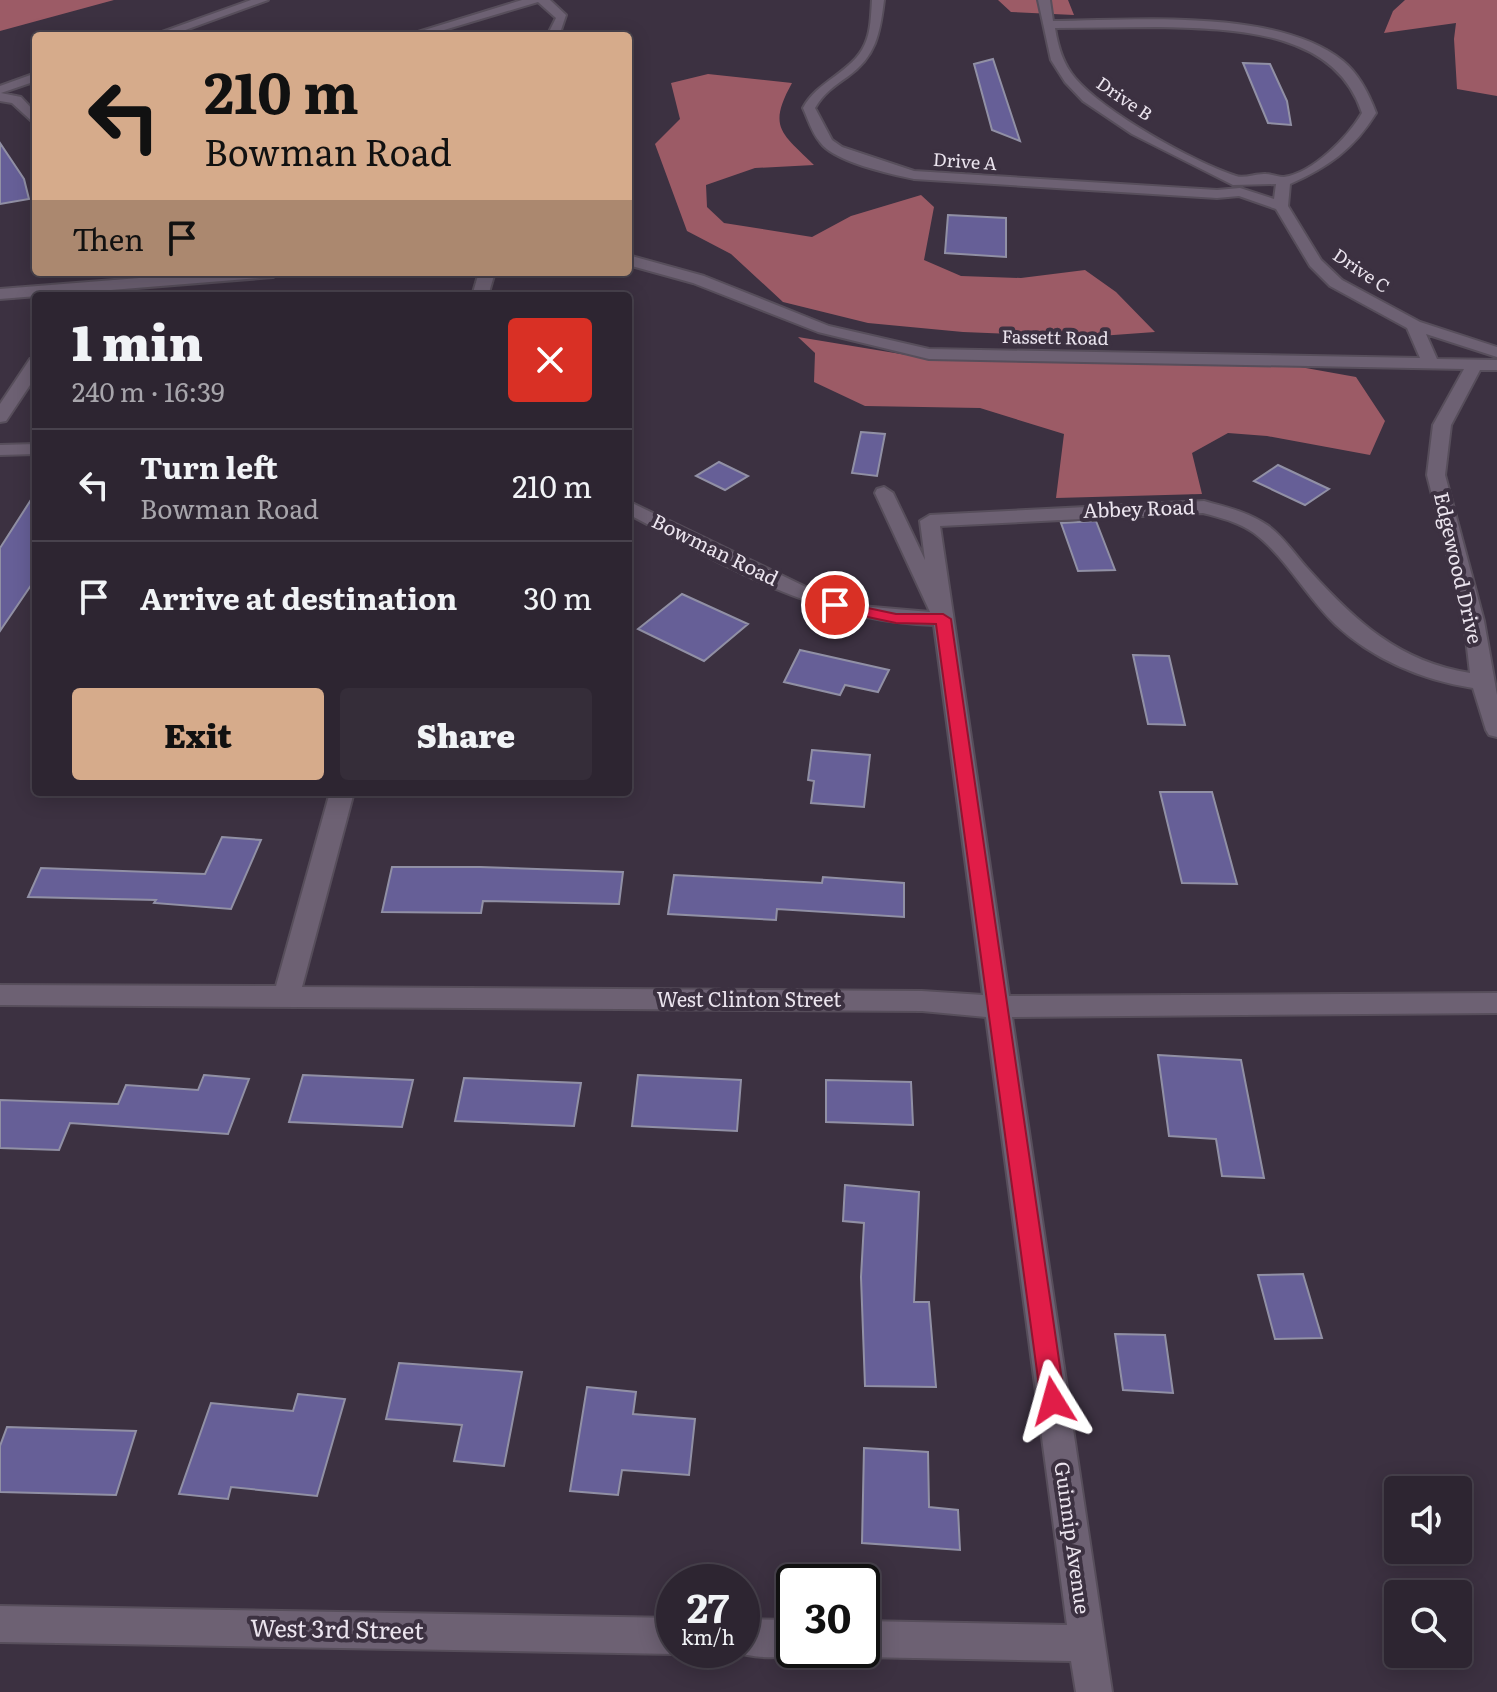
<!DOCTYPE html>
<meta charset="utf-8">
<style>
:root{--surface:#2d2531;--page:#352d39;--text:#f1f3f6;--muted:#a7a5ab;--line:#48424d;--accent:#d6ab8b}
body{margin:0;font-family:Literata,serif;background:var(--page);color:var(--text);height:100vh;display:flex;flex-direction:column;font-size:30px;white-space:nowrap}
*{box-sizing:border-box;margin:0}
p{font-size:26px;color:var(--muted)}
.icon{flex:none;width:44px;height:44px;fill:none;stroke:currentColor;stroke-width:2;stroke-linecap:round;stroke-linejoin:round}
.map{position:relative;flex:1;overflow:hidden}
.panel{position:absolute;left:32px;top:292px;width:600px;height:504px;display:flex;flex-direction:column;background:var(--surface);border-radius:8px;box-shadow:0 4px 20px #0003,0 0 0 2px var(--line)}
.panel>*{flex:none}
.guide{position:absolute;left:32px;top:32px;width:600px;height:244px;border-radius:8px;box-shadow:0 4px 20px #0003,0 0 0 2px var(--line);background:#d6ab8b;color:#111;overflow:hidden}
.buttons{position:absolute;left:1384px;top:1476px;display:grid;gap:16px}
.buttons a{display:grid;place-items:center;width:88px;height:88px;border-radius:8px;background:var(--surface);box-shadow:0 4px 20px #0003,0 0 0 2px var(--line);font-size:40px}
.speed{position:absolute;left:656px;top:1564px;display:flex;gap:16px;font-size:40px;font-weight:700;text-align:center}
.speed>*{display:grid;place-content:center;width:104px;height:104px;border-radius:50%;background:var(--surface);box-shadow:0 4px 20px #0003,0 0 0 2px var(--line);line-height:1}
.speed small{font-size:20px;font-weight:400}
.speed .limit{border:4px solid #111;border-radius:12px;background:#fff;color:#111}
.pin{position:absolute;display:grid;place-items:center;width:68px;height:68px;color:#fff;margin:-34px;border:4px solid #fff;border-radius:50%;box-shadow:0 2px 8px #0007}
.me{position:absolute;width:88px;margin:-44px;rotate:352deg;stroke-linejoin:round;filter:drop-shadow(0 0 6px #0008)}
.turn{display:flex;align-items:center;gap:28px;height:168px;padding:0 40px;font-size:36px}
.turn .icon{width:104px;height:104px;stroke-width:2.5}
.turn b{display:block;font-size:56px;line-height:68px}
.then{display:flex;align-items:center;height:76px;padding:0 40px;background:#0003;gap:16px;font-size:30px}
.round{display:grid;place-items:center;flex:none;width:84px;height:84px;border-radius:8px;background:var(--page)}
.headline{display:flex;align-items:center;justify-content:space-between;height:136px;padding:0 40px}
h1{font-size:48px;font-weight:800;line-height:60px}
.action{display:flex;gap:16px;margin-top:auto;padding:16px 40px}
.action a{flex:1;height:92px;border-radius:8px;background:var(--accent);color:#111;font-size:32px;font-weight:800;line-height:92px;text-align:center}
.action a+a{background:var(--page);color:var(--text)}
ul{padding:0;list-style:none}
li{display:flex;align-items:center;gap:24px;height:112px;padding:0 40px;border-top:2px solid var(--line)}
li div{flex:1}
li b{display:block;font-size:30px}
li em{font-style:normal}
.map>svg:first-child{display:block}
.forest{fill:#9c5b66}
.building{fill:#665f97;stroke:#9190a5;stroke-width:2}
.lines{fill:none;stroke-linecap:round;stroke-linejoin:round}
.minor-casing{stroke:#574e5b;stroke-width:4}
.minor{fill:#6d6173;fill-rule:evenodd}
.route{fill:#e11d48;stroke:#92132f;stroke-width:2}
.labels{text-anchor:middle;stroke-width:8;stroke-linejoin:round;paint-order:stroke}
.far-street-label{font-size:18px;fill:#ebe4ee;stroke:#3c3141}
.street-label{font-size:20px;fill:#ebe4ee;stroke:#3c3141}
.near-street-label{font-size:24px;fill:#ebe4ee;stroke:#3c3141}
</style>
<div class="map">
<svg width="1497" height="1692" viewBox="0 0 1497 1692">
<rect width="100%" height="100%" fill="#3c3141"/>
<!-- forest -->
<path class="forest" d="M0,0h114l-114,31z
M998,0h70l6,15 -63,-3z
M1405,0h92v96l-40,-7 -3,-50 2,-16 -72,10 9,-22z
M708,74l84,9c-25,45 -10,50 22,82l-59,3 -49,17 1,22 17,16 88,14 39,-21 70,-21 13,12 -10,53 37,16 60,2 64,-8 31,22 39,40 -69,5 -123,-5 -95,-9 -85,-21 -52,-48 -44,-23 -32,-87 25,-25 -9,-36z
M798,337l133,22 358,6 67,12 29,44 -15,34 -103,-19 -39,-3 -36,20 10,41 -146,4 8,-64 -84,-26 -115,-2 -51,-24 1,-29z"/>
<!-- building -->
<path class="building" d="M993,59l27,82 -28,-11 -18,-66z
M1243,63l27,1 17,37 4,24 -23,-2z
M0,143l24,36 5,20 -29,5z
M948,215l58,3v39l-61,-4z
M861,432l24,2 -8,42 -25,-3z
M719,462l29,14 -23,14 -29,-14z
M1278,465l51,24 -24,16 -51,-24z
M36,492v86l-36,53v-83z
M1096,521l19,49 -37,1 -17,-48z
M682,594l66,30 -44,37 -66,-32z
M800,650l89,20 -11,22 -33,-7 -5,10 -56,-13z
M1133,655l36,1 16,69 -37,-1z
M812,750l58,5 -6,52 -53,-4 3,-22 -6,-1z
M1160,792h52l25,92 -55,-1z
M222,837l39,3 -30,69 -77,-6 2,-3 -128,-3 13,-29 164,6z
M392,867h88l143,5 -4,32 -136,-3 -2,12 -99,-1z
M674,875l148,8 1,-6 81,6v34l-127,-8 -1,11 -108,-6z
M1158,1055l83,5 23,118 -42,-2 -6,-37 -47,-3z
M204,1075l45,4 -21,55 -158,-11 -11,27 -59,-2v-48l118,4 8,-19 72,5z
M303,1075l110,5 -11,47 -113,-5z
M638,1075l103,5 -4,51 -105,-5z
M464,1078l117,5 -7,43 -119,-5z
M826,1080l85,2 2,43 -87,-3z
M845,1185l74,7 -5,110h15l7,85 -71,-1 -4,-109 3,-54 -21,-2z
M1303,1274l19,64 -47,1 -17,-64z
M1115,1334l50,1 8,58 -50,-3z
M399,1363l123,9 -18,94 -50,-5 8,-36 -76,-6z
M587,1387l49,5 -3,22 62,5 -6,56 -67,-5 -4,25 -48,-4z
M298,1394l47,5 -28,97 -86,-9 -3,12 -49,-5 32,-91 82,8z
M7,1427l129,4 -20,64 -116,-3v-46z
M864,1448l64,4 1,55 29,3 2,40 -98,-7z"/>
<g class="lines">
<defs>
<path id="minor" d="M251,0h17l-99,36h-18z
M522,0h28l16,15 -7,21h-12l9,-18 -18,-16 -114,34h-19z
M872,0h12c-4,33 -8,57 -37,77 -13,9 -24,17 -32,31l17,32 10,7 72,24 303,19 23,-2 34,11 2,-15 -43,1 -101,-51 -49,-33 -18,-19 -14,-22 -13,-60h12l3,21c82,-1 224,-13 290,40 16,13 26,33 33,52 -22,36 -48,54 -86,71l-2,22 33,54 21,20 78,42 77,25v10l-71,-23 11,25 60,1v10h-17l-29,55 -6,50 39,146 13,74v42l-8,-2 -3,-5 -13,-42c-50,-8 -99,-28 -137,-63 -29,-27 -51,-69 -82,-92 -15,-11 -33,-15 -51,-20l-263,13 69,470 488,-3v20l-485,4 100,675h-36l-5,-31 -209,-4 -13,-7h13v-29l205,4 -81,-608 -64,-6 -922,-6v-20l276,1 54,-194h24l-52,195 620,4 61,4 -49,-370c-119,-4 -204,-57 -306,-111v-13l186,90 47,15 69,6 -55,-119 2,-4 7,-2 9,6 32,67 -5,-39 10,-6 274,-14c22,6 44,11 63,24 16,11 29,31 42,45 46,51 90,92 161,103l-6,-52 -37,-146 6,-50 31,-56 -535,-10 -111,-27 -125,-49 -65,-18v-10l76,21 125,50 100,23 491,9 -13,-30 -77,-42 -20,-20 -34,-57 -37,-13 -22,2 -303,-19c-23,-5 -80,-17 -94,-37 -8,-9 -12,-23 -17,-34 14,-27 50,-36 62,-64 6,-13 6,-29 7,-44zM1158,27c74,2 177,2 204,86 -14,24 -49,60 -78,64 -6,0 -13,-3 -18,-3 -10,-1 -21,5 -30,2 -44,-15 -131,-63 -161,-98 -12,-14 -17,-31 -20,-50z
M36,73v8l-35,12 20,4 15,16v12l-24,-22 -12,-2v-15z
M215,272h66l-8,5 -273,22v-10z
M479,272h16l-7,24h-16z
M36,358v18l-30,45 -6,1v-18l30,-45z
M36,444v10l-36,1v-10z
M0,1606l674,12v32h9l-9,4 -674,-12z
M742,1619l52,1v30l13,1c-22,9 -55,8 -77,-1h12z"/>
</defs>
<!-- minor casing -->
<use href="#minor" class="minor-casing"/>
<!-- minor -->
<use href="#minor" class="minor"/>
</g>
<!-- route -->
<path class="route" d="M835,601l61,13h47l8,5 114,782 -4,8 -8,4 -9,-4 -3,-8 -105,-777 -40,-1 -66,-14v-7z"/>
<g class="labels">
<!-- far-street labels -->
<g class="far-street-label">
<text transform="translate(1124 99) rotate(34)" y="6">Drive B</text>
<text transform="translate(965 162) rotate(4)" y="6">Drive A</text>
<text transform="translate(1361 271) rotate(34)" y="6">Drive C</text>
<text transform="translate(1055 338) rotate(1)" y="6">Fassett Road</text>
</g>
<!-- street labels -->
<g class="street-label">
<text transform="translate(1139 509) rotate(-2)" y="7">Abbey Road</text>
<text transform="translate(715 550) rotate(26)" y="7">Bowman Road</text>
<text transform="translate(1458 568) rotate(77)" y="7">Edgewood Drive</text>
<text x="749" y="1007">West Clinton Street</text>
<text transform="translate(1072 1538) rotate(82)" y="7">Guinnip Avenue</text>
</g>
<!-- near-street labels -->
<g class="near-street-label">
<text transform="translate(337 1630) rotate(1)" y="8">West 3rd Street</text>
</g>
</g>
</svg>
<div class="buttons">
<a><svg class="icon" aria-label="sound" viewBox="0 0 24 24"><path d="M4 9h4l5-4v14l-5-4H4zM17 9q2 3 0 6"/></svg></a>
<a><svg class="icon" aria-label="search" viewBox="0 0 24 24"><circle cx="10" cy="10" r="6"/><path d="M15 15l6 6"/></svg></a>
</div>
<div class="speed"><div>27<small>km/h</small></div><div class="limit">30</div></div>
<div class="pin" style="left:835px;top:605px;background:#d93025"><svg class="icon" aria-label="arrive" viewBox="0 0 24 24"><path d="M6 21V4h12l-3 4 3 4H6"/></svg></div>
<svg class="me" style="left:1053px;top:1401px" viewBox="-20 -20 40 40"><path d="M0-17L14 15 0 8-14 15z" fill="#e11d48" stroke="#fff" stroke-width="4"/></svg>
<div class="guide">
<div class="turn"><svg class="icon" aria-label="left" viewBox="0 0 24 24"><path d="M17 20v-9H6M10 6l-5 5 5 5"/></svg><div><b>210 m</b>Bowman Road</div></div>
<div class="then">Then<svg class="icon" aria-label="arrive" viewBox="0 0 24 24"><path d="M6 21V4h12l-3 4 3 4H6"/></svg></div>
</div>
<section class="panel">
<div class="headline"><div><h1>1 min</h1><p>240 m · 16:39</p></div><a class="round" style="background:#d93025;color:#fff"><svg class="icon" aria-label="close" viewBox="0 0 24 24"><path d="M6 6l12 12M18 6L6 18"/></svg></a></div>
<ul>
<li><svg class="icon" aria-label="left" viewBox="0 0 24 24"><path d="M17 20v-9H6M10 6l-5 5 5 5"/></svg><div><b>Turn left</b><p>Bowman Road</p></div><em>210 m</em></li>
<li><svg class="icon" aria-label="arrive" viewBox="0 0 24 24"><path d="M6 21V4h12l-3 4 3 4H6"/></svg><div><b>Arrive at destination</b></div><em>30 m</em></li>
</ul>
<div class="action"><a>Exit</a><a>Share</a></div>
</section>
</div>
